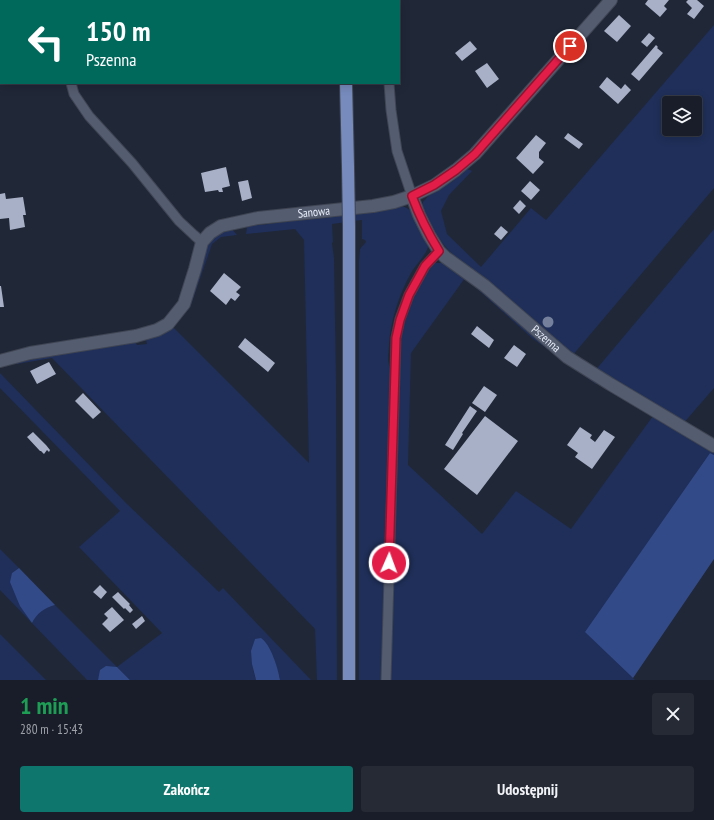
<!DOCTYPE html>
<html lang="pl">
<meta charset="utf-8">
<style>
:root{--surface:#181d29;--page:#252a35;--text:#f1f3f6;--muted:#9fa2a8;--line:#363b46;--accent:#0f766e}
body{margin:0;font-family:"PT Sans Narrow",sans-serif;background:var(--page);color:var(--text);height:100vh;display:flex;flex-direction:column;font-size:15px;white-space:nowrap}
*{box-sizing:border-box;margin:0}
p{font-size:13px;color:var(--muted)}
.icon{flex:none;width:22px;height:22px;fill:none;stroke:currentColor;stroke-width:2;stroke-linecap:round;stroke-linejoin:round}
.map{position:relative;height:680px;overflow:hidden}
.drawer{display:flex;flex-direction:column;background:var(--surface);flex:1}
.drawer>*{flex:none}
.hud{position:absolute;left:0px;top:0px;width:400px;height:84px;box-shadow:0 2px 10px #0003,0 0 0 1px var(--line);background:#00695c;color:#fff;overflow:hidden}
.tools{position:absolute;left:662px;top:96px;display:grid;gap:8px}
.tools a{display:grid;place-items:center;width:40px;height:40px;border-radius:4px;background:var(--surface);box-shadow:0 2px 10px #0003,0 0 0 1px var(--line);font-size:20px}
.pin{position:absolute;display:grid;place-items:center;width:34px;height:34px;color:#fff;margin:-17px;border:2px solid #fff;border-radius:50%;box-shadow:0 1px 4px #0007}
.me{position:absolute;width:44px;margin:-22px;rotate:2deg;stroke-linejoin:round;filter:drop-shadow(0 0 3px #0008)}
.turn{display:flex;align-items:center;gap:14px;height:84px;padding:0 20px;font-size:18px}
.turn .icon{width:52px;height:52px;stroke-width:2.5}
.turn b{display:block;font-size:28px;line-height:34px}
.round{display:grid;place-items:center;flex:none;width:42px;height:42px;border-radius:4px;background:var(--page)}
.head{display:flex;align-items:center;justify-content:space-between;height:68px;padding:0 20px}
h1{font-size:24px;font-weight:600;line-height:30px;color:#1e9e55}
.action{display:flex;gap:8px;margin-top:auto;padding:8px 20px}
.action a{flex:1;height:46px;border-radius:4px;background:var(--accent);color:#fff;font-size:16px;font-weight:600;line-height:46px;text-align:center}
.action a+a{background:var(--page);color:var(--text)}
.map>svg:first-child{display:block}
.green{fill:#1f2f59;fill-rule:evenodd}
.forest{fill:#334a89}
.building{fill:#a7b0c6}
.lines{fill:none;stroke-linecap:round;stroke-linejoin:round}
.lane-casing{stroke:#3f4553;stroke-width:11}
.street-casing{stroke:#3f4553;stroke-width:14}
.primary-casing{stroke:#3f4553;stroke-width:14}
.lane{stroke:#545c6f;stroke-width:9}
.street{stroke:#545c6f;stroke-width:12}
.primary{stroke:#778bbd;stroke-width:12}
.primary-bridge-casing{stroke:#3f4553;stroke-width:14;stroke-linecap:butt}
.primary-bridge{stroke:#778bbd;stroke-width:12}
.tree{fill:#74809c}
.route-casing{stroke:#92132f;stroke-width:10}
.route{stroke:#e11d48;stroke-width:7}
.labels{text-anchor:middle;stroke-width:4;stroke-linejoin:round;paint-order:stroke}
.street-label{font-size:12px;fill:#e8eef9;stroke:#0d1017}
</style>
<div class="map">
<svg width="714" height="680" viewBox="0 0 714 680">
<rect width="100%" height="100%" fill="#202737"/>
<!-- green -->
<path class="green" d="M714,25v163l-142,168 -114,-96 -14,-15 -13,-18 -8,-17 -1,-4 1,-4 7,-8 23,-13 14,-12 3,1 2,1 -23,24 -8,16 6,23 34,33 50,-59 15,12zM669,103h26v26h-26z
M398,206c6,0 10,2 14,6l14,29 2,6c-3,10 -12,17 -17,26 -12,22 -20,46 -22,71 0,5 -1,10 -1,15 0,4 2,8 2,12l-8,309h-23v-419l1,-12 6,-7 -1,-2 -3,-1v-19h-1l-29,4 1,18 -1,1 2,15 2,124 1,298h-20l-2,-51 -263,-271 -35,6 1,-4 115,-20 3,3 1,2 10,-1 -1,-5 25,-14 138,138 -5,-223 -9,-11 -49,5 1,-6 2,-5 7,2h5c46,-6 92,-11 137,-19z
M230,227l7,8 -16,2 -9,7 -22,64 -3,-1 22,-67z
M714,229v159l-32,37 -88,-53z
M434,263h9l24,14 129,105v2l-64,-46 -67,-60 -54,75 -3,112 74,69 34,-43 55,38 82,-113 61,36v3l-4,-2 -124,179 49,48h-246l11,-329 3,-23 6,-22 11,-26 10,-13z
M0,373l126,130 93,89 4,-4 88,92h-31l-5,-18 -3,-8 -17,-15c-4,15 -4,27 1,41h-126l-13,-13 -19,11v2h-11l-87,-90v-41l19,19 -7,5 20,50c5,-11 12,-15 23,-18l62,62 45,-34 -83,-86 41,-36 -120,-123z
M0,634l46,46h-46z"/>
<!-- forest -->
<path class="forest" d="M710,453l4,2v104l-81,119 -48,-46z
M19,568l36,37c-11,3 -18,8 -23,18l-12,-17 -3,-7 -7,-17 2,-9z
M261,638c10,7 17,30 19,42h-24l-4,-16 -1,-13 4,-12z
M106,666l11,1 13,13h-32l2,-10z"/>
<!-- building -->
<path class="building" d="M648,0h21l-5,6 3,3 -7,8 -15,-13z
M688,0h9l7,6 -10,13 -7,-5 5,-6 -6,-6z
M619,15l12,11 -14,16 -13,-11z
M649,33l6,5 -8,9 -6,-5z
M470,41l7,8 -15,12 -7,-8z
M656,45l2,2 -1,1 6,5 -24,28 -8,-7z
M487,63l12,16 -12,9 -12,-17z
M607,77l14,12 4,-5 6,6 -13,14 -19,-17z
M568,133l15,11 -4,5 -15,-11z
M536,135l10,8 -7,9v6l5,4 -11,12 -17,-16z
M226,167l4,19 -8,2 1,4h-4l-1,-2 -13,2 -4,-19z
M248,180l4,18 -10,3 -4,-19z
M530,181l10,9 -9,10 -10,-9z
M5,193l1,6 17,-2 3,18h-3l2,12 -15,3 -1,-12 -9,1v-25z
M520,200l6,6 -7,8 -6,-6z
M501,226l7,6 -7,8 -7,-6z
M224,273l17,14 -5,5 4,3 -5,6 -4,-3 -5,7 -16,-14z
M0,286h1l3,21h-4z
M477,326l17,14 -5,8 -18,-14z
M245,338l30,25 -7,9 -30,-25z
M514,345l12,9 -9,13 -13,-9z
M49,362l7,12 -19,10 -7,-13z
M484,386l13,9 -12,17 -13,-9z
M83,393l18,19 -8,7 -18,-18z
M470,406l7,5 -15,22 1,1 -10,16 -8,-5z
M485,416l33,25 -41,54 -33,-26z
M580,427l12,8 -2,3 5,4 9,-12 11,7 -23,32 -17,-12 3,-4 -11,-8z
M33,432l13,13 4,5 -1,2 -2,-2 -3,4 -3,-3h-1l-13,-14z
M100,585l7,7 -6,7 -8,-7z
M118,592l12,12 -1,1 4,5 -3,3 -5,-5 -1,1 -12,-12z
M112,607l12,13 -14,12 -8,-8 6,-6 -4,-4z
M142,616l3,5 -9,8 -4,-5z"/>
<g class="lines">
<defs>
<path id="lane" d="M56,0v1
M384,0v1
M71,83l3,11 15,22 43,47 47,58 15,14 8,7
M389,83l2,27 6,41 15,45
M386,680l10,-342 4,-19 9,-24 16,-29 14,-15"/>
<g id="street">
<path id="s1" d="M412,196l7,19 10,20 10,16 6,6 40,29 82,71 43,27 104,62"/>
<path id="s2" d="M0,361l30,-8 106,-17 21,-6 11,-6 16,-20 11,-35 7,-27 8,-9 11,-7 37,-8 115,-12 21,-4 18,-6 23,-11 21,-15 19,-16 136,-154"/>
</g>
<path id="primary" d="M343,0v1
M346,83l2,84
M349,680v-454"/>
</defs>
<!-- lane casing -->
<use href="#lane" class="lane-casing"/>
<!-- street casing -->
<use href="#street" class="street-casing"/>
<!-- primary casing -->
<use href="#primary" class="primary-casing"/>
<!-- lane -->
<use href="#lane" class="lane"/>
<!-- street -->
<use href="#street" class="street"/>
<!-- primary -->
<use href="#primary" class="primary"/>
<defs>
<path id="primary-bridge" d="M348,167l1,59"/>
</defs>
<!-- primary-bridge casing -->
<use href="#primary-bridge" class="primary-bridge-casing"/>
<!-- primary-bridge -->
<use href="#primary-bridge" class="primary-bridge"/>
</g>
<!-- trees -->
<circle class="tree" cx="548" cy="322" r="5.5"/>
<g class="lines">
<defs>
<path id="route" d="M389,563l7,-225 4,-18 9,-25 16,-29 14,-15c-11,-18 -20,-36 -27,-55l22,-11 22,-15 19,-16 95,-108"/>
</defs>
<!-- route casing -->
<use href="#route" class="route-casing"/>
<!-- route -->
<use href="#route" class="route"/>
</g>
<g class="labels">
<!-- street labels -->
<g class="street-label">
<text dy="4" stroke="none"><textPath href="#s2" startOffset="382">Sanowa</textPath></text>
<text dy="4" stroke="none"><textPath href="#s1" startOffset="200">Pszenna</textPath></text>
</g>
</g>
</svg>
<div class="tools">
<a><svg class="icon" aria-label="layers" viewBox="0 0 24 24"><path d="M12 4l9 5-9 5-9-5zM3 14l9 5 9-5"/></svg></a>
</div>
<div class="pin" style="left:570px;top:46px;background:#d93025"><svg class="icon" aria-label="arrive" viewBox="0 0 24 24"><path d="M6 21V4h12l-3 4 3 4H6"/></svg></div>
<svg class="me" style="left:389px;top:563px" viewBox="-20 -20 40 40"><circle r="17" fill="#e11d48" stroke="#fff" stroke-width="3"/><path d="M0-11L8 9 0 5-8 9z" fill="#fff"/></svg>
<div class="hud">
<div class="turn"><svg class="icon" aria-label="left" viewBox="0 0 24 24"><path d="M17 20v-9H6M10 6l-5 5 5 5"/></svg><div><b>150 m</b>Pszenna</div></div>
</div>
</div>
<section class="drawer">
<div class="head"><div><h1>1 min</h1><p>280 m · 15:43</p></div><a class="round"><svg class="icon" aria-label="close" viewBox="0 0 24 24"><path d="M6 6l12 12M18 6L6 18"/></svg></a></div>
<div class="action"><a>Zakończ</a><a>Udostępnij</a></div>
</section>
